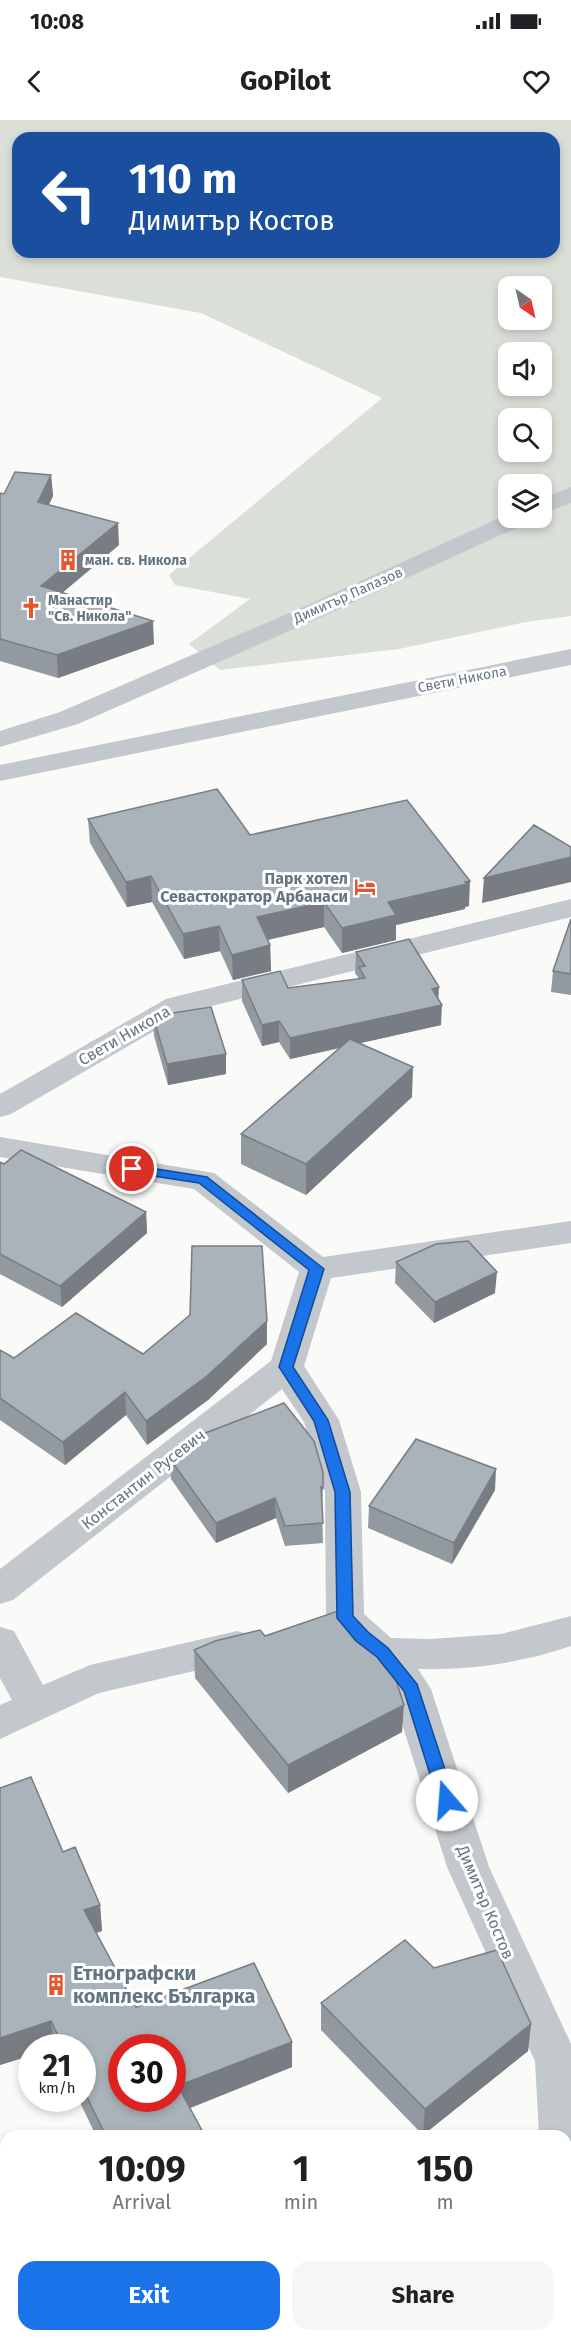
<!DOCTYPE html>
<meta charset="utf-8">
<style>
:root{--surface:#fff;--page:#f6f6f6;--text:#202124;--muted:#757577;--accent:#1a73e8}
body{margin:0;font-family:"Fira Sans",sans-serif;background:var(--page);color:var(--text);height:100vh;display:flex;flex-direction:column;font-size:22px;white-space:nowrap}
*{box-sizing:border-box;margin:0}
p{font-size:20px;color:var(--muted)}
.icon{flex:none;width:33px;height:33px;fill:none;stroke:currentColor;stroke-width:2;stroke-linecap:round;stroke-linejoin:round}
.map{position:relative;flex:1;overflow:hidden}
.details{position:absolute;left:0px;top:2010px;width:572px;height:212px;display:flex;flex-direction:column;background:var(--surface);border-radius:18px 18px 0 0;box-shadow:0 3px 9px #0003}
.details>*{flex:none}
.hud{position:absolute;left:12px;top:12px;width:548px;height:126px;border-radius:18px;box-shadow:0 3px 9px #0003;background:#1a4fa0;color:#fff;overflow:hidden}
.needle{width:39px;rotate:146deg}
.fabs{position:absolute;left:498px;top:156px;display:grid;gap:12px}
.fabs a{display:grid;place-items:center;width:54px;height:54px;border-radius:12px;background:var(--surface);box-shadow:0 3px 9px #0003;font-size:30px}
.speed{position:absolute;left:18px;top:1914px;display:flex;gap:12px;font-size:30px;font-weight:700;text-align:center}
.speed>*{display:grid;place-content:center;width:78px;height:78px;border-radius:50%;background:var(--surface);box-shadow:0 3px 9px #0003;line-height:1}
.speed small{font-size:15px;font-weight:400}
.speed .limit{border:9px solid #d22;background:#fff;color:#111}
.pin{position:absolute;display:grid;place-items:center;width:51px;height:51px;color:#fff;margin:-26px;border:3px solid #fff;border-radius:50%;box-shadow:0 2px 6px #0007}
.me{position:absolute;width:66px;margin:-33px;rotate:342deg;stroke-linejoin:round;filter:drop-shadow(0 0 4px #0008)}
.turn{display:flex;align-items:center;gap:21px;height:126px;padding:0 18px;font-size:27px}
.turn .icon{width:78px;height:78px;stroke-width:2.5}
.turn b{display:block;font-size:42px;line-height:51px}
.eta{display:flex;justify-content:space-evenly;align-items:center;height:102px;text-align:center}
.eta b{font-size:36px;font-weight:700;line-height:42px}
.button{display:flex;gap:12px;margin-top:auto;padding:12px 18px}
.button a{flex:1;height:69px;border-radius:18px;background:var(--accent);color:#fff;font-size:24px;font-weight:700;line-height:69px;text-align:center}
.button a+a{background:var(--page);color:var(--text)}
.status{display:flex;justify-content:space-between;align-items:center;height:42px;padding:0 30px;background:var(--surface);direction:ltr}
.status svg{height:16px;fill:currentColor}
header{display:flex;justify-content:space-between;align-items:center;height:78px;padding:0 18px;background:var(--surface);font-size:27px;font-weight:700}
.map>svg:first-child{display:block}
.green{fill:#dadfd7;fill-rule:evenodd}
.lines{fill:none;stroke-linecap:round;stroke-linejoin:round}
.minor{fill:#c3c8cc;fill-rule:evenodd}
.wall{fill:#929a9f}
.shaded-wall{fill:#777d82}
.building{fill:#aab3b9;stroke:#777d82;stroke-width:1.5;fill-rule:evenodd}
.route{fill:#1a73e8;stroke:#114b97;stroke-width:1.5}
.labels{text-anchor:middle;stroke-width:6;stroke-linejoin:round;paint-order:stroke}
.far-poi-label{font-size:14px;font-weight:bold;fill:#657683;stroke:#fff;text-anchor:start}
.far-street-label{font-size:14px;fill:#657683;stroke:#fff}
.poi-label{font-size:16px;font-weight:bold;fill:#657683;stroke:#fff;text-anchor:end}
.street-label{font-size:16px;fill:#657683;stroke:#fff}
.near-poi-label{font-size:20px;font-weight:bold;fill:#657683;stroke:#fff;text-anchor:start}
</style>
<div class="status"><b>10:08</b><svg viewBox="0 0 49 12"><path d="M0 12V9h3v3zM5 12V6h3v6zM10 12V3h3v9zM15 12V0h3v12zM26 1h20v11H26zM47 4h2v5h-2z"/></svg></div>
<header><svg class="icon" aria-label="back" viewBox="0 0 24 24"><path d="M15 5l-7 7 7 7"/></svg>GoPilot<svg class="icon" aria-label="heart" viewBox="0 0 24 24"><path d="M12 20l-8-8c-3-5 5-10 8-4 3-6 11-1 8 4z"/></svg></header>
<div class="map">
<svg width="571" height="2221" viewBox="0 0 571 2221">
<rect width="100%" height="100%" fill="#fafaf8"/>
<!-- green -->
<path class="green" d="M0,0h571v496l-45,6 -127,27 -179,21 -31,-26 61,-45 -75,-14 -6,-10 213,-177 -181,-85 -201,-36zM18,18h536v114h-536zM508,166h34v34h-34zM508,232h34v34h-34zM508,298h34v34h-34zM508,364h34v34h-34z"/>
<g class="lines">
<!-- minor -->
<path class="minor" d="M571,367v16l-29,11v-15z
M508,394v4h23l-4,5 -199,91 -250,110 -78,23v-16l60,-19 250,-108z
M571,529v16l-571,116v-16z
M571,779v18l-384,95 -176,102 -11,3v-23l166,-95z
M0,1017l214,36 109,84 248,-36v22l-240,35 -27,88 35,54 22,72 3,122 27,24 40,1 70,-5 70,-18v30c-50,17 -100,24 -153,23l13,20 58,178 82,177v109l-5,2v-19h-27l-4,-75 -88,-194 -54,-172 -25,-31 -20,-16 -16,-20 -6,-10 -1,-126 -21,-70 -22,-33 -269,211 -13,4v-35l271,-208 28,-89 -105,-83 -194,-32z
M0,1507l14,4 29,54 47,-20 147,-34 14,4 5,11 -5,11 -14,4 -138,32 -99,46v-34l12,-5 -12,-22z
M566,2040l5,2v117l-5,-2z
M566,2198l5,4v19h-54l2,-5h47z"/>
</g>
<!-- wall -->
<path class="wall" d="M51,355l2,21 -4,9 70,40 -57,48 92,51 -96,34 -58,-17v-168l4,1z
M88,699l162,16 219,71 -4,1v2l-69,16v15l-54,13 -18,-26 -56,13 2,5 1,26 -38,9 -13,-29 -36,8 -32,-57 -25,5 -37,-64z
M571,799v76l-20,-3 2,-21z
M356,832l83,47 2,26 -81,18 52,54 -106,98 -65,-31v-30l99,-86 -50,11 -11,-17 -17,4 -20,-45v-21l46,8 70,-9v-2l-3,-4z
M153,896l73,58 -58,11 -14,-49z
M0,1042l146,50 1,21 -85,74 -62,-33z
M396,1142l99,31 -61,30 -39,-40z
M267,1201v23l-59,56 -61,45 -21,-30 -61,50 -65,-45v-70l14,8 129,-4z
M170,1339l153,29 -1,20 1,35 -38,3 -9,-28 -60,25 -45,-64z
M495,1370l-43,74 -84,-36 1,-22z
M265,1516l137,96 -114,61 -93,-115 -1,-28z
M63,1732l37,53 2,26 -6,2 40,74 156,60 -102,41 15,28h-109l-18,-38h4v-50h-50v7l-32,10z
M321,1883l210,21 -3,27 -105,84 -102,-105z"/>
<!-- shaded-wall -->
<path class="shaded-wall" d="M51,355l2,21 -14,28 -1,-22z
M118,403l1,22 -76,64 -2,-23z
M153,501l1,23 -96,34 -1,-23z
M571,737v25l-89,21 2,-25z
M151,756l1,26 -25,5 -1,-25z
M470,761l-1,25 -4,1v2l-69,16v15l-54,13v-25l46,-26z
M324,782v25l-67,15v-25z
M219,806l1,25 -36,8 -1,-25z
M270,825l1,26 -38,9 -1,-25z
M439,867l-1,18h4l-1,20 -151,34v-21l142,-49z
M279,901v21l-17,4v-21z
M226,934v20l-58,11 -1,-21z
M413,947l-1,30 -106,98v-31z
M146,1092l1,21 -85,74 -2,-21z
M497,1152l-2,21 -61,30 1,-21z
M267,1201v23l-59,56 -61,45 -1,-24z
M125,1272l1,23 -61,50 -2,-23z
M496,1349l-1,21 -43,74 2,-21z
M275,1378l1,20 -60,25v-20z
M404,1585l-2,27 -114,61v-28z
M100,1785l2,26 -16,5 -2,-26z
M51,1901l3,26 -22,1v7l-32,10v-27z
M531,1904l-3,27 -105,84 2,-26z
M292,1922v25l-112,45 -2,-26z
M26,2216h18l-2,5h-18z"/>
<!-- building -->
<path class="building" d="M15,352l36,3 -13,27 80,21 -77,63 112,35 -96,34 -57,-16v-146l4,1z
M217,669l33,46 157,-35 63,81 -5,1 2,2 -79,18 8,13 -54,13 -18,-26 -67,15 13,28 -38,10 -13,-29 -36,8 -32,-58 -25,6 -38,-63z
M534,705l37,22v10l-87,21z
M571,799v55l-18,-3z
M409,819l30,48 -7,2 10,16 -152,33 -11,-17 -17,4 -20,-45 38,-9 8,17 77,-10 -6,-11 6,-1 -9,-14z
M211,887l15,47 -59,10 -14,-48z
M350,919l63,28 -107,97 -65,-30z
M21,1030l125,62 -86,74 -60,-32v-92l4,2z
M468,1121l29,31 -62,30 -39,-40 40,-18z
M192,1126h70l5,75 -60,55 -61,45 -21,-29 -62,50 -63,-44v-48l14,8 62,-45 67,41 47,-39z
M284,1283l30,38 9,31v16l-2,-1 2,36 -38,3 -10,-28 -59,25 -46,-64 30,-24z
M416,1319l80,30 -42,74 -85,-37z
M338,1491l29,27 25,30 12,37 -116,60 -94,-115 21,-9 45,-11 5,6z
M31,1657l32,75 12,-5 25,58 -16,5 52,97 118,-44 38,79 -114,44 27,50h-99l-24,-49v-39h-18l-13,-27 -51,17v-250zM122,1928h50v50h-50z
M405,1820l29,28 63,-18 34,74 -106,85 -104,-106z
M0,2099l6,2v115h20l-2,5h-24z"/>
<!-- route -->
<path class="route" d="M132,1045l75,12 117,92 -31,98 35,53 22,72 3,124 15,16 20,16 29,36 38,116 -2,5 -6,2 -6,-2 -3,-5 -34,-109 -27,-34 -21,-16 -19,-23 -2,-126 -21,-71 -35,-54 30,-97 -110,-87 -72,-11 -2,-3 2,-3z"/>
<!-- icons -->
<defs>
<symbol id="building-bare" viewBox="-9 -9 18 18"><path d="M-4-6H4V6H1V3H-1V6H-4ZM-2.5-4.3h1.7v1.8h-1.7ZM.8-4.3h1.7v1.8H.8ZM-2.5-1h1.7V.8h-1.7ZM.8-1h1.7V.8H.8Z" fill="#e4572e" stroke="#fff" stroke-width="2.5" paint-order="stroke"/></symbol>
<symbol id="church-bare" viewBox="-9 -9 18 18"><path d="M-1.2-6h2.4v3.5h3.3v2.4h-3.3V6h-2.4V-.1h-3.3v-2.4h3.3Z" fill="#e4572e" stroke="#fff" stroke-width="2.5" paint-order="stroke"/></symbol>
<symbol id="hotel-bare" viewBox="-9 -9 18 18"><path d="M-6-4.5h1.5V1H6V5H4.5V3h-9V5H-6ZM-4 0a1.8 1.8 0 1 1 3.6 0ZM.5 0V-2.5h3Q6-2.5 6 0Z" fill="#e4572e" stroke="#fff" stroke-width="2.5" paint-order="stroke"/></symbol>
</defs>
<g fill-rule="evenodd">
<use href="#building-bare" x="53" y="425" width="30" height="30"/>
<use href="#church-bare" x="16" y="473" width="30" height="30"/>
<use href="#hotel-bare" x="350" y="752" width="30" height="30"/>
<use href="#building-bare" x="41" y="1850" width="30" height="30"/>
</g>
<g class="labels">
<!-- far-poi labels -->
<g class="far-poi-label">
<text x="85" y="445">ман. св. Никола</text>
<text x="48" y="485">Манастир<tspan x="48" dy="16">"Св. Никола"</tspan></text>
</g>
<!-- far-street labels -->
<g class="far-street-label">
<text transform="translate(348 475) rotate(-24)" y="5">Димитър Папазов</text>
<text transform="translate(462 559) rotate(-11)" y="5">Свети Никола</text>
</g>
<!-- poi labels -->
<g class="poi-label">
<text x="348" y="764">Парк хотел<tspan x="348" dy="18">Севастократор Арбанаси</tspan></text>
</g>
<!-- street labels -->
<g class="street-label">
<text transform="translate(124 915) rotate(-30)" y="6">Свети Никола</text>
<text transform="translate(143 1359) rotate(-38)" y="6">Константин Русевич</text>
<text transform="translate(486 1782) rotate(67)" y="6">Димитър Костов</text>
</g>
<!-- near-poi labels -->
<g class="near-poi-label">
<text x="73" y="1860">Етнографски<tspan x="73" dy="23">комплекс Българка</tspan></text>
</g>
</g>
</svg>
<div class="fabs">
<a><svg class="needle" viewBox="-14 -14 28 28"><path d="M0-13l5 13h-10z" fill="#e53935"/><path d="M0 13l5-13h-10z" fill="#757577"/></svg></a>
<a><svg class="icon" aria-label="sound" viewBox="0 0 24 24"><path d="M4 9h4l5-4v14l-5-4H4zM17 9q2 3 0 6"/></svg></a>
<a><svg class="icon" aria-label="search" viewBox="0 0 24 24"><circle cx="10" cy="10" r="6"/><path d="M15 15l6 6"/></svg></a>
<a><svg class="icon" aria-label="layers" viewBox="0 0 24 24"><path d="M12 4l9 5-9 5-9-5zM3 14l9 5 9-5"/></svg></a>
</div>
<div class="speed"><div>21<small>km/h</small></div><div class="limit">30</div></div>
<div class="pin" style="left:132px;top:1049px;background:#d93025"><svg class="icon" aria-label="arrive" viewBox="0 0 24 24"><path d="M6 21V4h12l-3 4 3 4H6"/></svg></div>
<svg class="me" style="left:447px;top:1680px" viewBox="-20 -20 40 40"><circle r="19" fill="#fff"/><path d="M0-13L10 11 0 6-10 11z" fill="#1a73e8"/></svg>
<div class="hud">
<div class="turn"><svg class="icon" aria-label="left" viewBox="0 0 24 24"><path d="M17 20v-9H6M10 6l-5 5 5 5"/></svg><div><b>110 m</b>Димитър Костов</div></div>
</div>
<section class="details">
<div class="eta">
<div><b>10:09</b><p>Arrival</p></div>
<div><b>1</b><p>min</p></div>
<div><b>150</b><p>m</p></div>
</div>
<div class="button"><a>Exit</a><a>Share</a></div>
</section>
</div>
